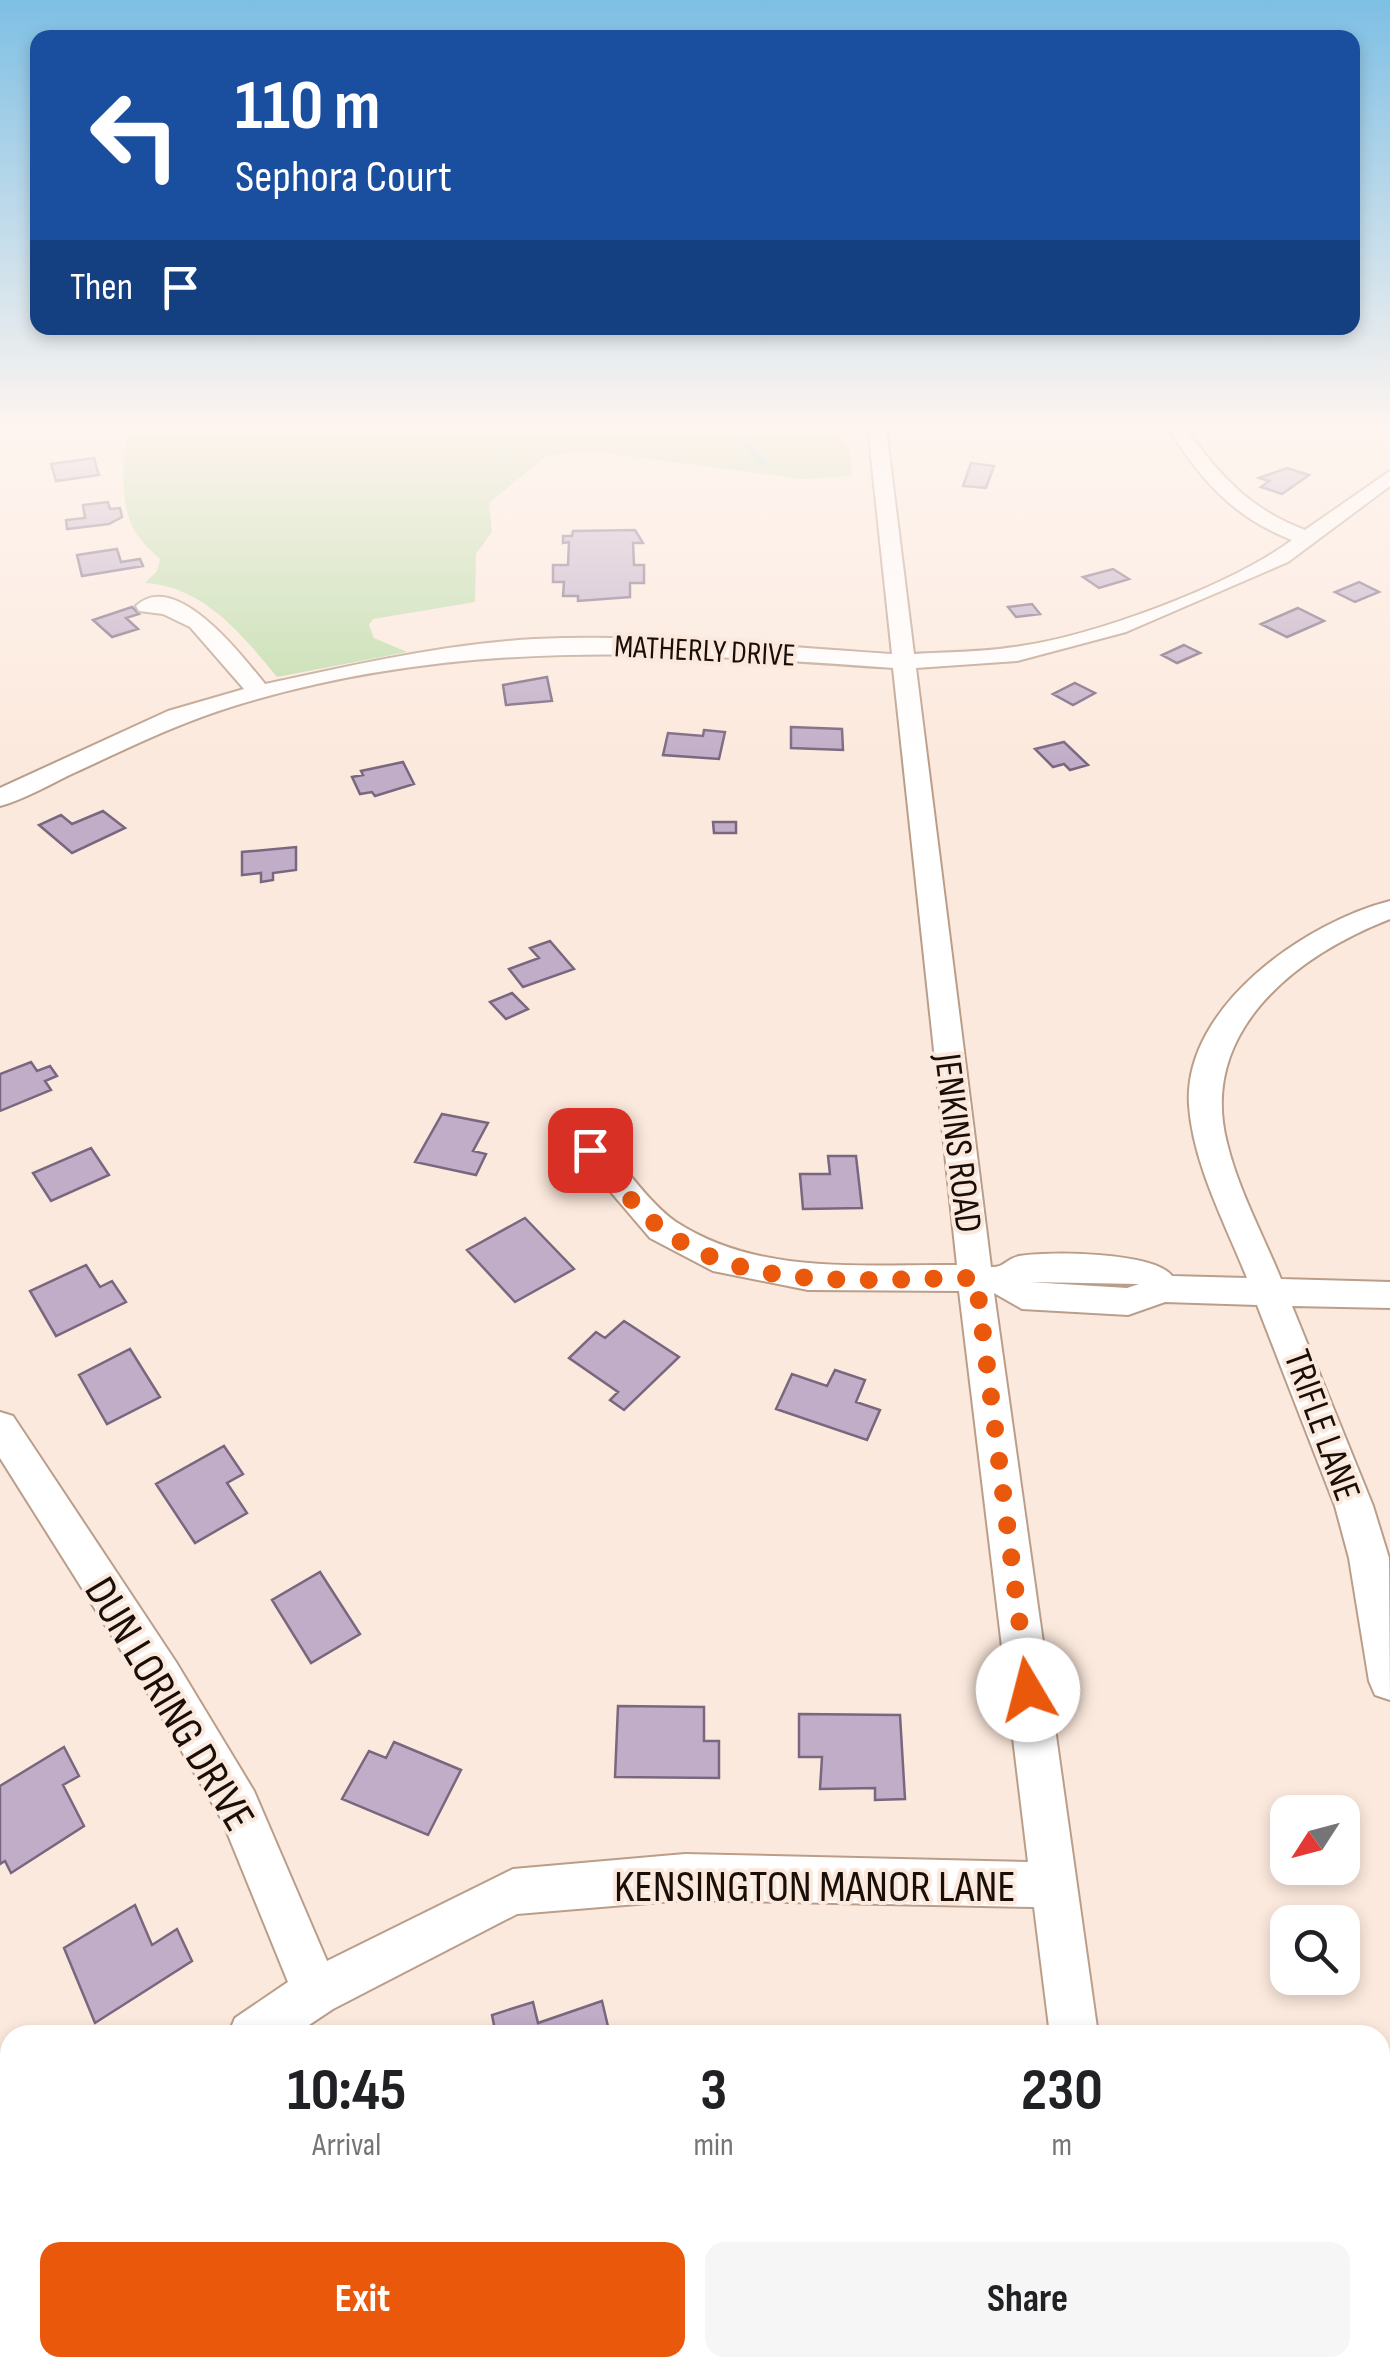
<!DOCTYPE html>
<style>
:root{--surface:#fff;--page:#f6f6f6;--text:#202124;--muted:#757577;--accent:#ea580c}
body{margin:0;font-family:"Sofia Sans Condensed",sans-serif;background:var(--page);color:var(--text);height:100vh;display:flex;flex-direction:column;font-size:38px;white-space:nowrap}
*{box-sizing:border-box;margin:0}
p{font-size:32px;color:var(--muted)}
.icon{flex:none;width:55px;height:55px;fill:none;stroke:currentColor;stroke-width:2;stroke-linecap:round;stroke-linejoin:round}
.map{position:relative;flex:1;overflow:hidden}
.details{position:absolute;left:0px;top:2025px;width:1390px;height:352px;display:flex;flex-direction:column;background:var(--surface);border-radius:30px 30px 0 0;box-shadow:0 5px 15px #0003}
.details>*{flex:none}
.hud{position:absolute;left:30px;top:30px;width:1330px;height:305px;border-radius:20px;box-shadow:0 5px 15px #0003;background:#1a4fa0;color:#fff;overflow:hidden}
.needle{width:65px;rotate:234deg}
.fabs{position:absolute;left:1270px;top:1795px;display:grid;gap:20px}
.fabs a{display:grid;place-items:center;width:90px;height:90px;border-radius:20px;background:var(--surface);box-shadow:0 5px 15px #0003;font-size:50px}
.pin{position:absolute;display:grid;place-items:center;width:85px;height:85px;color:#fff;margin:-42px;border-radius:20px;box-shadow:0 5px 15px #0006}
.me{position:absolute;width:110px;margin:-55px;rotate:352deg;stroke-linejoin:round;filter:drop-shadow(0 0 8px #0008)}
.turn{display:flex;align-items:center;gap:35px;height:210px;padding:0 40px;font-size:45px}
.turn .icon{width:130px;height:130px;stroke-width:2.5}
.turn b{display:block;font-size:70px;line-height:85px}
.then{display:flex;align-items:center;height:95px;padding:0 40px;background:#0003;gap:20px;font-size:38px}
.eta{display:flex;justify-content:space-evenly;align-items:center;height:170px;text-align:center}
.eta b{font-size:60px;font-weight:700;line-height:70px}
.primary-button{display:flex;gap:20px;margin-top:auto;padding:20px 40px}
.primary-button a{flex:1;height:115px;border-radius:20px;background:var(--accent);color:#fff;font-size:40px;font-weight:700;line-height:115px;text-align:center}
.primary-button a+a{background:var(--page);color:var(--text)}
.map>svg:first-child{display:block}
.green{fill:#bddca9}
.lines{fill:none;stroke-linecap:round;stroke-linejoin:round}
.stream{stroke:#7fcfde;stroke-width:5}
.building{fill:#c1adc8;stroke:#79677f;stroke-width:2.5}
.minor-casing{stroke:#ba9e8a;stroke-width:4}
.minor{fill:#fff;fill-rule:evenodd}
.route{stroke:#ea580c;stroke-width:18;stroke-dasharray:0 32.4}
.labels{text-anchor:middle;stroke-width:8;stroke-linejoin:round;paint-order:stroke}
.far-street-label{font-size:32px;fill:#190f08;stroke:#fce9dd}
.street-label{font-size:38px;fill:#190f08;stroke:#fce9dd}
.near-street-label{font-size:45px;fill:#190f08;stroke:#fce9dd}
</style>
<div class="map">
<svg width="1390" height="2377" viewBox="0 0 1390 2377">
<rect width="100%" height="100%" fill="#fce9dd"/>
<!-- green -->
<path class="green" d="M129,428h78l25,10h29l41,-10h526l21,19 3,29 -50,3 -213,-28 -43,5 -57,47 3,29 -16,22 -1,48 -102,17 -4,6 5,13 33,14 -130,25c-35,-43 -74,-91 -132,-94l12,-12 3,-12c-7,-7 -16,-14 -22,-23 -20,-27 -16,-78 -9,-108z"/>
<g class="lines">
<!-- stream -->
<path class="stream" d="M733,428l30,35"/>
</g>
<!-- building -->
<path class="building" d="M94,458l5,17 -43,6 -5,-17z
M971,463l23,3 -8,22 -23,-2z
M1287,468l22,7 -27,19 -21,-7 8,-6 -10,-3z
M108,502l2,7 10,-1 2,9 -13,7 -42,5 -1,-9 19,-2 -2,-13z
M635,530l8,13h-10l1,22h10v18h-14v14l-52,4v-5h-15l1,-14h-11v-17h15l1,-23 -6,1v-7h9l1,-5z
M117,549l4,13 19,-3 3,7 -61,10 -5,-21z
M1113,569l16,10 -30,9 -16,-11z
M1359,582l20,10 -24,10 -20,-10z
M1032,604l8,10 -24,3 -8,-10z
M132,607l7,7 -13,4 12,11 -26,8 -19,-17z
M1298,608l26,13 -37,16 -26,-13z
M1184,645l16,8 -23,10 -15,-8z
M547,677l5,24 -46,4 -3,-20z
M1075,683l20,10 -22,12 -20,-11z
M791,727l51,2 1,21 -52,-2z
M704,730l21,2 -6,27 -56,-4 5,-22 35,3z
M1064,742l24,23 -18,5 -6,-6 -11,3 -18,-18z
M403,762l11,22 -39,12 -3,-4 -12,2 -8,-17 11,-2 -2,-4z
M103,811l22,17 -53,25 -33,-28 22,-10 11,9z
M713,822h23v11h-22z
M296,847v23l-23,3v7l-12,2v-9l-19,2v-23z
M550,941l24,28 -51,18 -14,-18 30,-11 -9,-10z
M512,993l16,16 -22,10 -16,-17z
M31,1062l6,9 13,-5 7,10 -12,5 6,9 -51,21v-37z
M442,1114l46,9 -15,28 13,3 -10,21 -61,-13z
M91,1148l18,27 -58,26 -18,-28z
M828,1156h28l6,52 -59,1 -3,-35h30z
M525,1218l49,51 -59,33 -48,-52z
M86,1265l14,22 12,-6 14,21 -70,34 -26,-45z
M624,1321l55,36 -55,53 -14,-10 8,-8 -49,-34 27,-26 9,6z
M130,1349l30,48 -53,27 -28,-49z
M835,1370l30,10 -9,22 24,8 -13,30 -91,-31 16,-35 35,12z
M224,1446l19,28 -16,9 20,30 -52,30 -39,-59z
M320,1572l40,62 -49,29 -39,-63z
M618,1706l86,1v34h15v37l-104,-1z
M799,1714l101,1 5,84 -30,1v-12l-55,1 2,-32h-23z
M394,1742l67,28 -33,65 -86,-36 27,-48 17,7z
M64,1747l15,29 -16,9 21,41 -73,47 -6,-12 -5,3v-78z
M135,1905l17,40 25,-16 15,32 -97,62 -31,-75z
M602,2001l8,34h-114l-4,-20 41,-13 5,21z
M67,2368h23l4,9h-41z"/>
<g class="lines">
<defs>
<path id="minor" d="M868,428h18l28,226c33,-2 67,-2 100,-7 78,-10 216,-61 278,-107 -58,-22 -92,-61 -124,-112h18c32,47 65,82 119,102l85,-59v15l-102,76 -162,70 -109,29 -101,7 75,599c13,1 15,-8 28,-11 30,-5 136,-4 153,20l75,2c-22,-55 -54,-114 -58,-173 -6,-99 118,-183 201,-204v18c-93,36 -192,112 -163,224 11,46 36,92 54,136l109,3v26l-98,-2 81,200 16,52 1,142 -15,-5 -6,-14 -20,-123 -14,-52 -78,-201 -92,-3 -37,13 -106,-6 -28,-16 104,742h-48l-16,-128 -349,-7 -168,14 -184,95 -39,26h-66l7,-17 53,-36 -66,-162 -76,-130 -146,-232v-46l13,4 163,246 78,129 73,170 186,-92 172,-15 343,8 -69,-571 -151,-1 -95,-19 -63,-33 -75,-88 5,-8h22c23,25 47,61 74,80 83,54 187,42 281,43l-64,-597c-228,-16 -431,-31 -656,37 -56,17 -107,42 -161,67 -24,11 -50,27 -76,34v-18l168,-77 76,-22 -54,-62 -27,-13 -24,-3 -3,-5c40,-38 108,52 129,78 89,-19 178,-40 270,-45 119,-5 238,7 357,15zM1029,1282l110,2 -12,4z
M10,2171v54l-10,5v-54z
M1087,2368h54l1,9h-54z"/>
</defs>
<!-- minor casing -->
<use href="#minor" class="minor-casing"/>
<!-- minor -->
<use href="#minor" class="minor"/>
</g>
<!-- sky -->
<linearGradient id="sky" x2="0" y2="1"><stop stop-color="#7ebfe4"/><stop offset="0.56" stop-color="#fef5f0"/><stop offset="1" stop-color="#fef5f0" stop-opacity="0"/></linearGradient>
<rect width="1390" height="761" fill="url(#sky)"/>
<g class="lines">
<!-- route -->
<path class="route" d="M590,1150c23,27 44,58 72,79 86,66 213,49 314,49l52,412"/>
</g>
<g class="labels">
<!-- far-street labels -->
<g class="far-street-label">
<text transform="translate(705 650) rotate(3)" y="11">MATHERLY DRIVE</text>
</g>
<!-- street labels -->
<g class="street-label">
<text transform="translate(959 1143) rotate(83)" y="13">JENKINS ROAD</text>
<text transform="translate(1323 1425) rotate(70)" y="13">TRIFLE LANE</text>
</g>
<!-- near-street labels -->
<g class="near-street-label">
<text transform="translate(171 1703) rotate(59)" y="16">DUN LORING DRIVE</text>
<text x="815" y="1901">KENSINGTON MANOR LANE</text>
</g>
</g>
</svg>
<div class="fabs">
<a><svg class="needle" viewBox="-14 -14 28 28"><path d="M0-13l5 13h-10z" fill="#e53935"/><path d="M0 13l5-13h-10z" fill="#757577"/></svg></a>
<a><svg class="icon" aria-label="search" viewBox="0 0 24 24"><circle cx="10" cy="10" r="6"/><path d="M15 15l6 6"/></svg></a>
</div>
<div class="pin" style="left:590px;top:1150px;background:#d93025"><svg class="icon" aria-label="arrive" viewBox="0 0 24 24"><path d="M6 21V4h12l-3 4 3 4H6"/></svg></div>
<svg class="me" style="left:1028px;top:1690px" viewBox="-20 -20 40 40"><circle r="19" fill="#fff"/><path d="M0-13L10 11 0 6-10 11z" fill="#ea580c"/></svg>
<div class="hud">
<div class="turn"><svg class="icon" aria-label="left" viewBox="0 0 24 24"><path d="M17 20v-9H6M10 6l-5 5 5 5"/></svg><div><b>110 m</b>Sephora Court</div></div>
<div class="then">Then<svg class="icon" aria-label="arrive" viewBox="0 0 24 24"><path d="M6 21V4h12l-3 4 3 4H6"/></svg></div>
</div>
<section class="details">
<div class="eta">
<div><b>10:45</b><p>Arrival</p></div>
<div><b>3</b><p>min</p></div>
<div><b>230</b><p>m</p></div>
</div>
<div class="primary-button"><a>Exit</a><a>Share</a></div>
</section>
</div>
